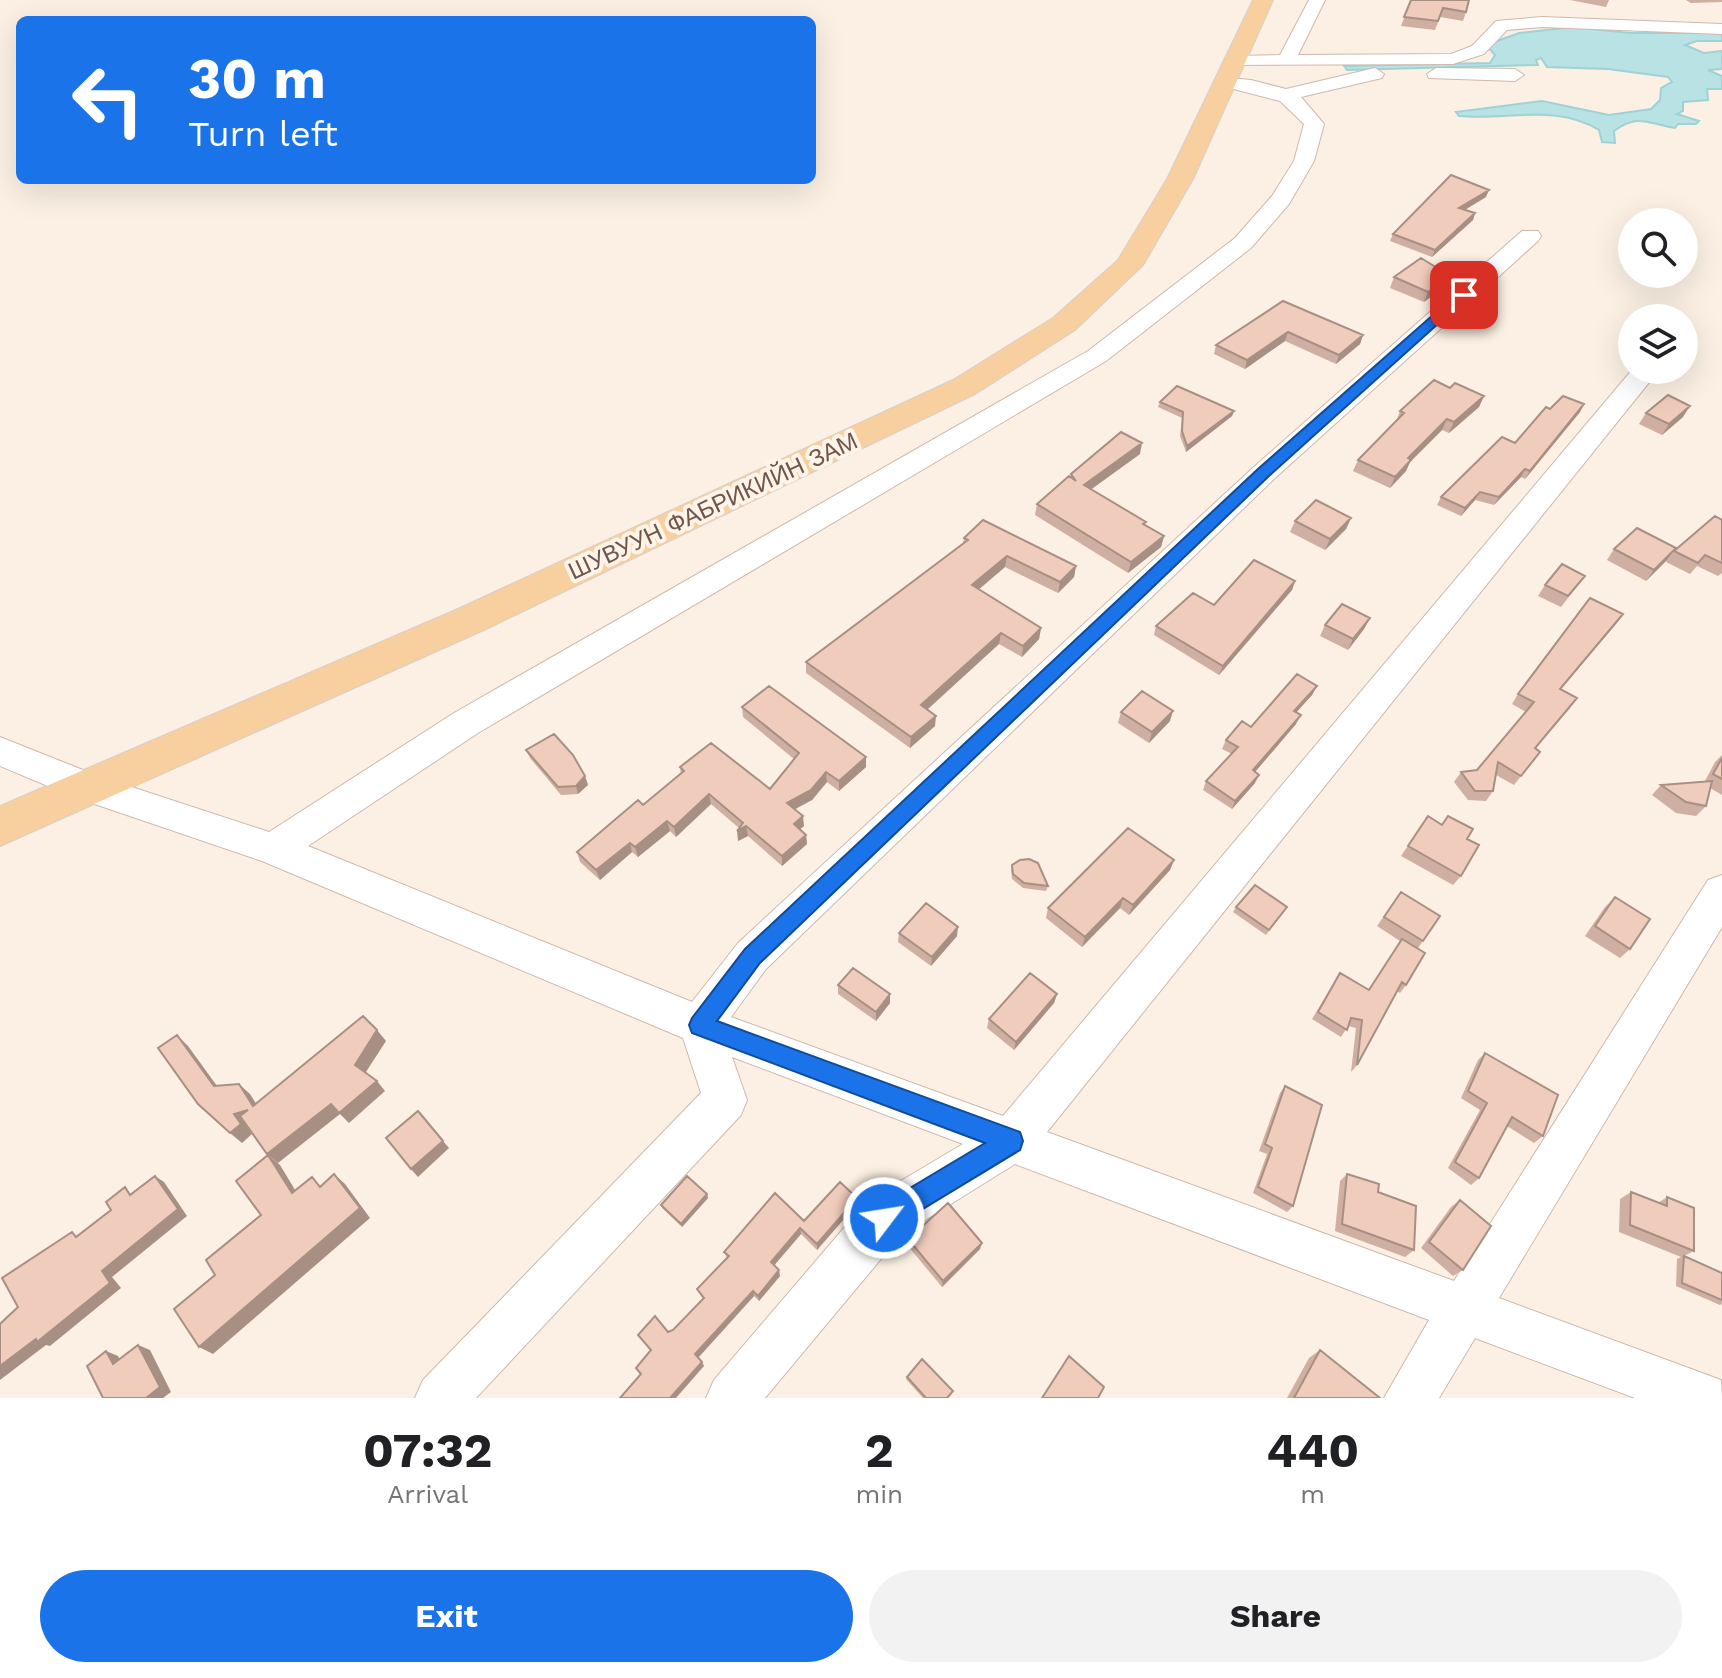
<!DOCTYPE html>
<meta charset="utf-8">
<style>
:root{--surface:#fff;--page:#f2f2f2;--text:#202124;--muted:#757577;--accent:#1a73e8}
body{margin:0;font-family:"Work Sans",sans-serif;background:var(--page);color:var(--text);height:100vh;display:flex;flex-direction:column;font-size:30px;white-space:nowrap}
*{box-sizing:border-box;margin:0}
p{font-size:26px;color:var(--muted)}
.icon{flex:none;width:44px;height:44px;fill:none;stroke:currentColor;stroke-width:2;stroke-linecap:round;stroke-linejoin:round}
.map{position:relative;height:1398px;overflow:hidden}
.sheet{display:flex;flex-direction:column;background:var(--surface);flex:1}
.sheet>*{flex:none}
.guide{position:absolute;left:16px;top:16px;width:800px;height:168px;border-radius:12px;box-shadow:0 8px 32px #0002;background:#1a73e8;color:#fff;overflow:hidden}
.controls{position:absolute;left:1618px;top:208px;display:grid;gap:16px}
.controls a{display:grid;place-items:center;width:80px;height:80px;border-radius:50%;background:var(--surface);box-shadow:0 8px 32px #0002;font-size:40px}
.pin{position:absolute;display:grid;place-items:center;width:68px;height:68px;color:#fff;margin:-34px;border-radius:16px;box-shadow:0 4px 12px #0006}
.me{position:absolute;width:88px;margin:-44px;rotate:59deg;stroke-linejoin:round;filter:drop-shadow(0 0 6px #0008)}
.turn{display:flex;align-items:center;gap:28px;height:168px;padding:0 40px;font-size:36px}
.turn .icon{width:104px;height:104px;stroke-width:2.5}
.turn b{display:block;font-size:56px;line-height:68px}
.eta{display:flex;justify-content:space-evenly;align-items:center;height:136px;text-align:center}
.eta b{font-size:48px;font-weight:700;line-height:56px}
.button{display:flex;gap:16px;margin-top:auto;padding:16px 40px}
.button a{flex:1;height:92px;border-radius:48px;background:var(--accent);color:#fff;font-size:32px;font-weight:700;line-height:92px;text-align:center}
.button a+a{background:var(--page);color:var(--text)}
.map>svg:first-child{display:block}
.water{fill:#b9e2e4;stroke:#9fd2d5;stroke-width:2}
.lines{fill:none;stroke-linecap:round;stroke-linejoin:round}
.minor-casing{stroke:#ceb9ad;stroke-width:2}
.major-casing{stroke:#d8cfcc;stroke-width:2}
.minor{fill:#fff;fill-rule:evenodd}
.major{fill:#f8cf9e;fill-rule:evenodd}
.wall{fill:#ceafa2}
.shaded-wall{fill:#a88f84}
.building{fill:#f0ccbc;stroke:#a88f84;stroke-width:2}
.route{fill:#1a73e8;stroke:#114b97;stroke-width:2}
.labels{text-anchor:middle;stroke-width:8;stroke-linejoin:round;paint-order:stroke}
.street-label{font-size:24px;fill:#73554a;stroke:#fef4e9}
</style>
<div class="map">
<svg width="1722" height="1398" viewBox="0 0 1722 1398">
<rect width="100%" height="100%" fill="#fbf0e3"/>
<!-- water -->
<path class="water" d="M1573,27l57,6h92v8h-25l-12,4 19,8 18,-2v18l-14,1 14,6v13h-15l1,11 -25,2v9l-6,3 22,7 -3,3h-18l-3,4c-27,-4 -36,-15 -61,3l1,12 -13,-1 -3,-12c-44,-27 -93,-9 -140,-14l-3,-4 86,-11 67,14 42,-6 9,-9 1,-12 11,-6 -4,-5 -60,-8 -61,-2 -6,-9 -5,2 2,5 -191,5 -3,-4 146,-3 5,-8 -9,-10 33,-12z"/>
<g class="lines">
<defs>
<path id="minor" d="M1309,0h16l-27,55 153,-1 21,-8 24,-25 46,-4 180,7v10l-180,-7 -35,3 -23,24 -31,10 -223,1 -3,-4 9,-5 44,-1z
M1375,68l9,6 -2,4 -81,19 23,27 -10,37 -25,43 -38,44 -145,113 -628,372 -170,113 384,156 46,-59 517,-477 267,-235h16l3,5 -3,5 -263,237 -509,491 -35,48 272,99 629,-746h27l-612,762 407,149 254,-401 14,-5v52l-223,371 222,82 1,18h-87l-160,-60 -36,60h-55l45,-78 -414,-156 -114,71 -136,163h-59l8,-18 153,-179 96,-57 -231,-87 15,43 -6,15 -265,283h-61l8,-18 278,-287 -18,-55 -421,-177 -188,-64 -74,-31v-29l98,39 171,56 185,-119 634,-362 147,-113 37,-42 22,-35 10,-37 -24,-23 -62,-16v-8l33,3 35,9z
M1436,68l79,1 9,6 -9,6 -86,-3 -2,-4z"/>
<path id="major" d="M1253,0h20l-80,179 -50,86 -68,65 -100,64 -489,235 -486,217v-40l458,-197 495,-229 100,-62 65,-58 49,-81z"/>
</defs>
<!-- minor casing -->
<use href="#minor" class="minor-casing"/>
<!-- major casing -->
<use href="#major" class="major-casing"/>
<!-- minor -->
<use href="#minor" class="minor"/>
<!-- major -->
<use href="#major" class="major"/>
</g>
<!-- wall -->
<path class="wall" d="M1411,0l55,12 -3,9 -23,-4 -5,13 -34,-4z
M1570,0h39l-3,7z
M1686,0h36v2l-31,1z
M1486,197l-21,13 10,3 -2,7 -41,37 -42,-16 3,-7z
M1394,277l51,9 -21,16 -34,-14z
M1283,301l80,34 -3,9 -24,20 -51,-23 -40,28 -31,-15 2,-9z
M1450,388l34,8 -5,11 -30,26 -7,-3 -32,32 -4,9 -16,17 -37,-17 5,-11 38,-38 4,-11z
M1160,402l74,9 -2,5 -46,36 -6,-16 2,-18 -24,-11z
M1584,404l-4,8 -55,67 -4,-2 -27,28 -19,-5 -14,16 -24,-11 4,-8 74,-54 35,-34z
M1646,413l37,4 -21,18 -23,-11z
M1140,454l-49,35 73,47 -3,11 -33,26 -93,-58 2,-11 33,-27 1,-3z
M1351,518l-5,11 -21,21 -35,-18 5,-11z
M1722,520v53l-4,3 -21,-10 -7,8 -24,-12 8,-11z
M964,538l112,28 -2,11 -16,16 -53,-26 -26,22 62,39 -2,11 -17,18 -23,-13 -72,66 8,16 -25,22 -104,-75v-11l157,-118z
M1614,549l54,10 -22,22 -39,-21z
M1585,576l-24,31 -23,-11 7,-11z
M1295,581l-3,9 -73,85 -65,-40 2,-9 58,-21z
M1623,614l-62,75 9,19 -35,41 5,3 -26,33 -18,-10 -3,16 -7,10 -18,-1 -14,-18 7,-10 16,-2 49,-58 -14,-8 6,-10z
M1370,618l-6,11 -16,21 -28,-14 5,-11z
M1317,686l-5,9 -16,18v11l-41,48v11l-23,26 -29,-19 3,-9 26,-27 -10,-5 4,-9 25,-13z
M742,707l124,60 -27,24 -12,-9 -15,18 -18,9 10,17 -4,3 6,6 1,9 -25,22 -34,-30 -10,5 1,-13 -28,-24 -35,33 -6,-6 -32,26 -6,-5 -32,28 -20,-18 -3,-10 66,-47 38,-31 -1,-7 90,22 24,-30 -51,-42z
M1121,712l49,9 -21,22 -31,-20z
M526,750l59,26 3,9 -10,9 -17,1 -31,-37z
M1722,755v40l-12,-7 -4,18 -10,10 -20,-3 -24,-18 9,-10 44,-4 10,-19z
M1428,816l39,23 -6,37 -8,9 -52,-29z
M1174,860l-4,10 -41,45 -9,-7 -38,39 -36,-29 2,-10z
M1012,865l36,21 -2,5 -23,-3 -11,-9 -1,-9z
M1401,892l22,49 -5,7 -12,37 -6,8 -3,-2 -40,74 -6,7 5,-44 -8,-2 -7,11 -29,-18 28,-46 28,17 32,-49 -23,-15z
M1615,897l15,52 -10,9 -35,-22 20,-29z
M1236,907h51l-21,28 -33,-23z
M899,933l58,3 -26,30 -33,-24z
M838,985l52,9v9l-14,18 -38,-27z
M1057,994l-3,9 -40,47 -27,-22 2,-9z
M1485,1053l58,83 -9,7 -27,-17 -28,52 -8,7 -23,-17 32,-58 -19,-12 17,-38z
M1285,1086l8,120 -6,6 -34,-19 14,-39 -8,-3 21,-58z
M1347,1174l31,18 36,58 -9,7 -70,-26 5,-50z
M1631,1192l27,11 9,-6 27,54 -10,5 38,17v31l-2,1 -44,-19 1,-27 4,-2 -62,-25 1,-33z
M707,1194l1,4 -26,29 -20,-19 -1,-3z
M857,1198v6l-40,46 -16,-16 -27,31 6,11 -21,25 -5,-5 -56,62 6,8 -63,9 10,-24 -13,-16 30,-3 5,-2 30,-31 -6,-10 30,-31 -3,-6 80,-31z
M1460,1200l3,70 -10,6 -32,-28 30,-41z
M908,1239l72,10 -38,38 -34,-41z
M1320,1350l60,48h-93l22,-40z
M907,1377l45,16 -4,5h-25l-17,-19z"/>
<!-- shaded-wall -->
<path class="shaded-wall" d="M1489,190l-3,7 -30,18 3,-7z
M1475,213l-2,7 -41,37 3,-7z
M1450,276l-5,10 -21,16 4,-10z
M1288,332l-3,9 -40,28 2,-9z
M1363,335l-3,9 -24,20 3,-9z
M1484,396l-5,11 -30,26 5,-11z
M1584,404l-4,8 -55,67 5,-8z
M1690,406l-7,11 -21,18 7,-11z
M1234,411l-2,5 -46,36 1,-6z
M1447,419l-5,11 -32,32 -4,9 -16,17 5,-11 13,-19z
M1142,443l-2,11 -58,42 2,-11z
M1525,469l-4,8 -27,28 5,-8z
M1480,492l-5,8 -14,16 4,-8z
M1351,518l-5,11 -21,21 5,-11z
M1164,536l-3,11 -33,26 3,-11z
M1676,548l-8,11 -22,22 8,-11z
M1007,556l-2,11 -34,29 1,-11z
M1076,566l-2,11 -16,16 2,-11z
M1295,581l-3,9 -73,85 4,-9z
M1623,614l-7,10 -64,75 8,-10z
M1370,618l-6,11 -16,21 5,-11z
M1041,628l-2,11 -17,18 1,-11z
M1001,633l-2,11 -79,72 1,-11z
M1317,686l-5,9 -23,25 5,-9z
M1173,711l-3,10 -21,22 3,-11z
M1301,715l-5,9 -47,55 4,-9z
M936,716l-1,10 -25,22 1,-11z
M866,757v10l-27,24v-10z
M826,772l1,10 -15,18 -24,13 -1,-10z
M1259,775l-4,8 -23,26 3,-8z
M585,776l3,9 -10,9 -2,-8z
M709,794l2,10 -35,33 -2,-10z
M803,816l1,10 -10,8v-10z
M667,821l3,10 -32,26 -3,-10z
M746,826l2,10 -10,5 -1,-10z
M806,835l1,9 -25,22v-10z
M630,843l2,9 -32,28 -4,-10z
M1174,860l-4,10 -41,45 4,-10z
M1123,898l-3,10 -38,39 3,-10z
M958,927l-1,9 -26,30 1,-9z
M890,994v9l-14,18v-9z
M1057,994l-3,9 -40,47 2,-8z
M377,1030l9,11 -22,34 -9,-10z
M177,1035l11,11 37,51 -11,-11z
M377,1081l8,10 -36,32 -9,-9 -62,49 -11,-9 64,-50z
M239,1084l11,10 14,22 -11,-10z
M248,1110l11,10 -14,4 7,10 -10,9 -12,-10 4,-19z
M443,1141l6,7 -31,29 -7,-8z
M268,1155l12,10 23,38 -11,-10z
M334,1174l11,10 25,34 -157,136 -14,-7z
M155,1176l9,6 23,34 -75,61 9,11 -71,58 -4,-1 -46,35v-14l102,-95z
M707,1194l1,4 -26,29 -1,-3z
M857,1198v6l-40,46v-6z
M800,1228l1,6 -29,34 -1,-6z
M982,1243l-2,6 -38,38 1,-6z
M779,1270l1,6 -21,25 -1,-5z
M753,1291l1,5 -57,63 -2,-5z
M138,1345l12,5 21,42 -8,6h-17z
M106,1351l12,5 7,13 -12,-5z
M702,1362l2,4 -28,32h-6z"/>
<!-- building -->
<path class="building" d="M1411,0h58l-3,12 -23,-4 -5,13 -34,-4z
M1451,175l38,15 -30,18 16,5 -40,37 -42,-16z
M1421,258l29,18 -22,16 -34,-15z
M1283,301l80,34 -24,20 -51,-23 -41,28 -31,-15z
M1434,380l16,8 5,-5 29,13 -30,26 -7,-3 -39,39 3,2 -16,17 -37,-17 46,-47 -4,-2z
M1177,386l57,25 -47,35 -5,-15 1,-19 -23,-10z
M1668,395l22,11 -21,18 -23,-11z
M1563,396l21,8 -54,67 -5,-2 -26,28 -19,-5 -15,16 -24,-11 61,-60 13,6 31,-36 4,2z
M1121,432l21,11 -58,42 62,37 -3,2 21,12 -33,26 -94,-58 32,-28 7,5 -5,-7z
M1316,500l35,18 -21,21 -35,-18z
M1715,516l7,4v43l-17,-8 -7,8 -24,-12z
M983,520l93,46 -16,16 -53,-26 -35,29 69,43 -18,18 -22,-13 -80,72 15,11 -25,21 -105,-75 162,-122 -4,-2z
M1637,528l39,20 -22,22 -40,-21z
M1254,560l41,21 -72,85 -67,-40 37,-33 21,12z
M1562,564l23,12 -17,20 -23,-11z
M1590,598l33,16 -63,75 17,9 -42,50 5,4 -19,24 -23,-14 -5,29h-18l-14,-19 16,-2 57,-68 -16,-8z
M1342,604l28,14 -17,21 -28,-14z
M1297,674l20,12 -23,25 7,4 -48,55 6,5 -24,26 -29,-20 32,-34 -12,-7 16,-19 9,6z
M769,686l97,71 -27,24 -13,-9 -15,18 -24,13 16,13 -9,8 12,11 -24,21 -36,-30 -9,5 6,-8 -34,-29 -35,33 -7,-6 -32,26 -5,-4 -34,27 -19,-18 61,-52 5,5 41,-34 -4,-4 31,-24 59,46 29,-36 -57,-46z
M1142,691l31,20 -21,21 -31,-20z
M554,734l19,21 12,21 -9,10 -18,1 -32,-37z
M1722,758v21l-9,-5z
M1712,781l-6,25 -20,-4 -25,-17z
M1428,816l14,9 6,-9 25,13 -6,10 12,6 -18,31 -53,-30z
M1128,828l46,32 -41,45 -10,-7 -38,39 -37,-29z
M1029,859l9,4 10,23 -24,-3 -11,-9 -1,-9 8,-5z
M1255,885l32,22 -18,23 -33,-23z
M1401,892l39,24 -17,25 -39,-24z
M1615,897l35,22 -20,30 -35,-23z
M926,903l32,24 -26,30 -33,-24z
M1402,939l23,14 -19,32 -4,-3 -45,83 5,-45 -11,-2 -4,12 -29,-18 22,-39 29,17z
M853,968l37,26 -14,18 -38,-27z
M1030,973l27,21 -41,48 -27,-23z
M363,1016l14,14 -22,35 22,16 -38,32 -8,-9 -64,50 -27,-38 8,-6 -14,4 7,10 -11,9 -32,-29 -40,-56 19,-13 37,51 25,-2 14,22z
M1485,1053l73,42 -15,41 -31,-19 -33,61 -24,-16 32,-59 -19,-12z
M1285,1086l37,19 -29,101 -35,-19 14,-39 -7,-4z
M418,1111l25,30 -32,28 -25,-31z
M268,1155l24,38 20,-16 8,10 14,-13 26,34 -161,139 -25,-38 41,-34 -9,-15 55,-45 -25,-34z
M1347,1174l32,10 -1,8 38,14 -2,44 -72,-26z
M155,1176l23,33 -76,62 8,12 -73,59 -1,-3 -36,27v-42l18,-17 -16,-29 70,-46 4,5 35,-27 -5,-8 19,-15 5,8z
M687,1176l20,18 -26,30 -20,-19z
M840,1182l17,16 -40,46 -17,-16 -29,34 8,8 -21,26 -5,-5 -58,63 7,8 -32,36h-50l21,-24 -5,-6 15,-18 -13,-15 17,-19 13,16 5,-2 31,-32 -7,-9 32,-33 -5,-4 51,-59 29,28z
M1631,1192l36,14v-9l27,11v43l-64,-26z
M1460,1200l31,26 -28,44 -34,-28z
M948,1203l34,40 -39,38 -35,-42z
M1684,1256l38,17v27l-40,-17z
M138,1345l22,42 -14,11h-43l-16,-32 19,-15 7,13z
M1320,1350l60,48h-86z
M1069,1356l35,31 -6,11h-56z
M922,1359l31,32 -6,7h-21l-19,-21z"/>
<!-- route -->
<path class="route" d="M1459,292l11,3 -200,180 -510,488 -43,58 303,111 3,9 -3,9 -127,77 -9,3 -9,-3 -4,-9 4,-9 110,-66 -293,-110 -3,-8 3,-7 53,-69 514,-481z"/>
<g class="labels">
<!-- street labels -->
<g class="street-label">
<text transform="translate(713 506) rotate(-25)" y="8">ШУВУУН ФАБРИКИЙН ЗАМ</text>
</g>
</g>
</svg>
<div class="controls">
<a><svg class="icon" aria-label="search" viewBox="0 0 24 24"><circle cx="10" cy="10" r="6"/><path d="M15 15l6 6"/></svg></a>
<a><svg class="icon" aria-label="layers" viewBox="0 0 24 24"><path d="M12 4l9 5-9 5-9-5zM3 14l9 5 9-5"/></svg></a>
</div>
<div class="pin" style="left:1464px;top:295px;background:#d93025"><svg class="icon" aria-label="arrive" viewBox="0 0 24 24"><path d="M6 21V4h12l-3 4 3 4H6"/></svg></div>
<svg class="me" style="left:884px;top:1218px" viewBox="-20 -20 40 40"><circle r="17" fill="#1a73e8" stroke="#fff" stroke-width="3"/><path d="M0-11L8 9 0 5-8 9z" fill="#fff"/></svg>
<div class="guide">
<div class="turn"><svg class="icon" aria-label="left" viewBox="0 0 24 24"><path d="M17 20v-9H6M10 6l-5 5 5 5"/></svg><div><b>30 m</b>Turn left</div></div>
</div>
</div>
<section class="sheet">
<div class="eta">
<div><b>07:32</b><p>Arrival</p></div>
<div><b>2</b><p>min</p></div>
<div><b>440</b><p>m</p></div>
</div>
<div class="button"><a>Exit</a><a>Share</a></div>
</section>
